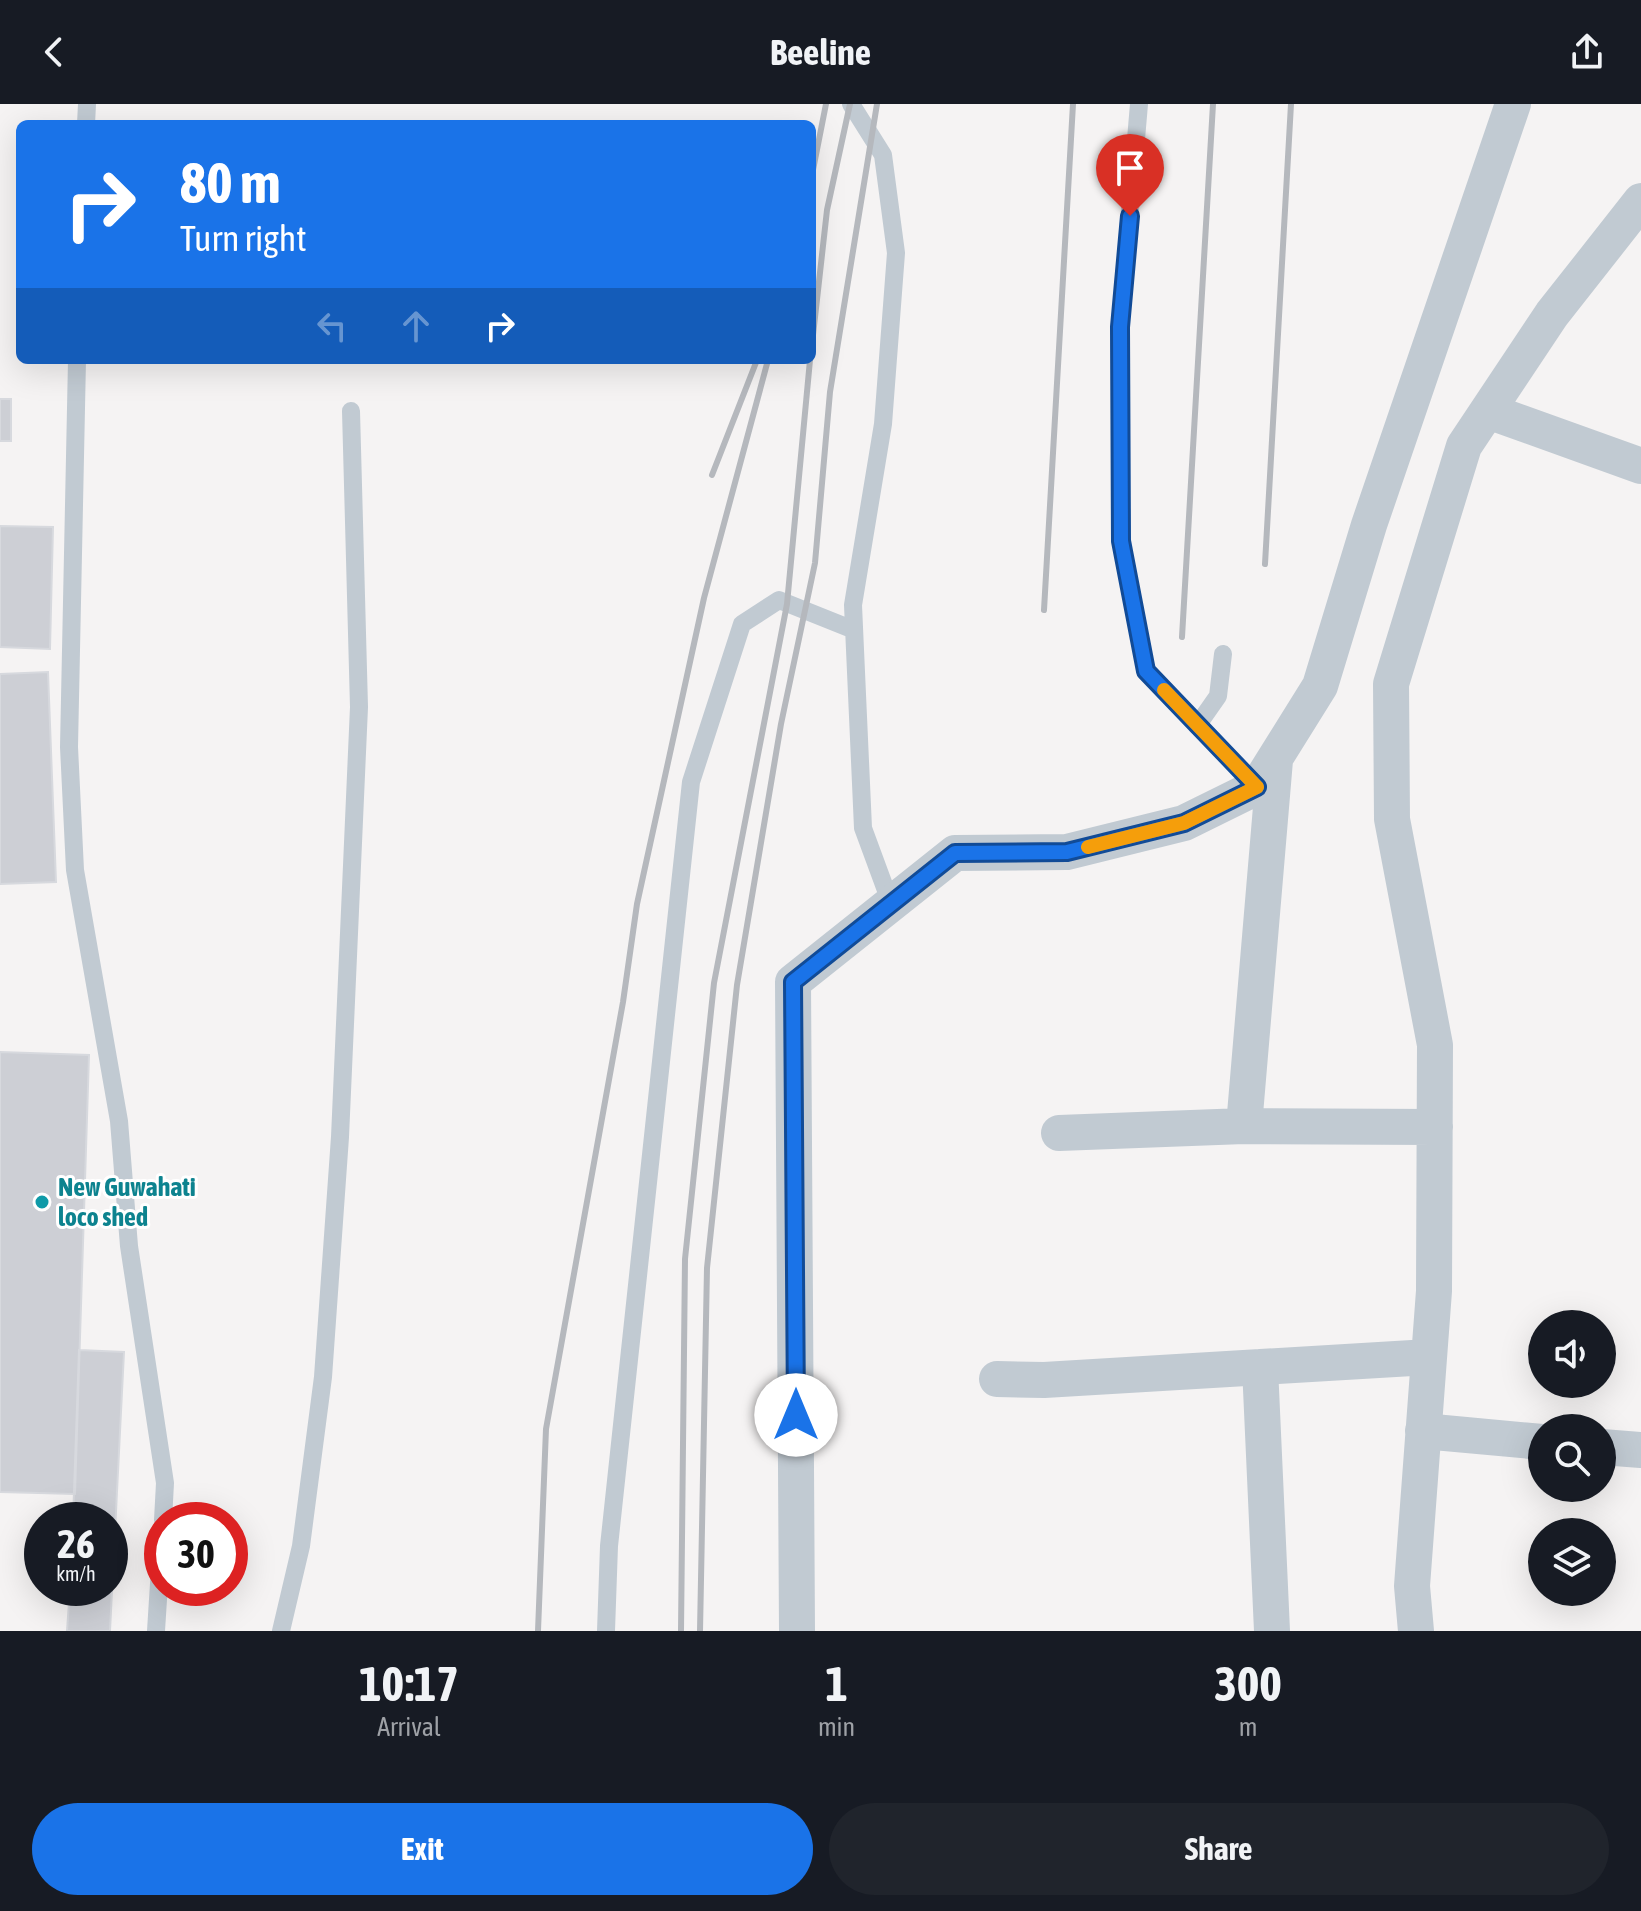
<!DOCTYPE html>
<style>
:root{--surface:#171b24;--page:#20242c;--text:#f1f3f6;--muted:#9ea1a6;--accent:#1a73e8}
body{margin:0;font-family:"Asap Condensed",sans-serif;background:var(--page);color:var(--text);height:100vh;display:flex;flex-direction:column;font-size:30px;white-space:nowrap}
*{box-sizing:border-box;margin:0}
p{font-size:26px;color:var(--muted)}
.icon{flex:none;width:44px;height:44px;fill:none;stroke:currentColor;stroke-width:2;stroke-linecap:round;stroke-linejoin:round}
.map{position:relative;height:1527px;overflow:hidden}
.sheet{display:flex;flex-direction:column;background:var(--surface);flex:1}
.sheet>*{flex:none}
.banner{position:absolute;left:16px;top:16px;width:800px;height:244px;border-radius:12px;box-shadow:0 8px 32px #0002;background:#1a73e8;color:#fff;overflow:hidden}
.buttons{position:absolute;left:1528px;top:1206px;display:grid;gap:16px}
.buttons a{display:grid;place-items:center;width:88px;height:88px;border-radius:50%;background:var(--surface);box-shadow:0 8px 32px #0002;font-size:40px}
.speed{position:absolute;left:24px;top:1398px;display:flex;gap:16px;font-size:40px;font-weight:700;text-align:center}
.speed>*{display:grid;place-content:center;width:104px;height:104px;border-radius:50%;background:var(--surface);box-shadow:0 8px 32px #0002;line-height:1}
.speed small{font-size:20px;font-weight:400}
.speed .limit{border:12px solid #d22;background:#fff;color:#111}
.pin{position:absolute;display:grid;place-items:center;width:68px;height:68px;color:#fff;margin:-82px -34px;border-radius:50% 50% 50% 0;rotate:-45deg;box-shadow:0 0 8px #0007}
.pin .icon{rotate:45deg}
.me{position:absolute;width:88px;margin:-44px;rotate:0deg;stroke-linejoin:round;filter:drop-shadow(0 0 6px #0008)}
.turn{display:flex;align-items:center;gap:28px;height:168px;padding:0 32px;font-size:36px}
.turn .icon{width:104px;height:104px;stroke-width:2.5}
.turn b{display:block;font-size:56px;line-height:68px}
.lanes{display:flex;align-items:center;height:76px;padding:0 32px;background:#0003;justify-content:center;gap:40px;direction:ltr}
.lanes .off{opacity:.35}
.eta{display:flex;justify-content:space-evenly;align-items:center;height:136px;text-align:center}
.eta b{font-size:48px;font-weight:700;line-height:56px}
.primary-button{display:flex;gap:16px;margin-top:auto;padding:16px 32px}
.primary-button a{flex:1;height:92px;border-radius:48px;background:var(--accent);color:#fff;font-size:32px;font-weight:700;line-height:92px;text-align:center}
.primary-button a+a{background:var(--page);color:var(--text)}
header{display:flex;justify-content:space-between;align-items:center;height:104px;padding:0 32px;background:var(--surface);font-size:36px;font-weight:700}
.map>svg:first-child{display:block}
.building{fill:#cdcfd5;stroke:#d7d9de;stroke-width:2}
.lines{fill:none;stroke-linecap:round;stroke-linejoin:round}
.service{stroke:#c1cad2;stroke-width:18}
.minor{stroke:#c1cad2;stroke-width:36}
.rail{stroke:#b5b8bd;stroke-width:6}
.route-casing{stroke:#114b97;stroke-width:20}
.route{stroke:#1a73e8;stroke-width:14}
.slow{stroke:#f59e0b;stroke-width:14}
.culture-dot{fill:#0f9aa8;stroke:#fff;stroke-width:3}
.labels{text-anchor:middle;stroke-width:6;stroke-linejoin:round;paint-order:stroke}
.culture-label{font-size:26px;font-weight:bold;fill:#0d838f;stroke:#fff;text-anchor:start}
</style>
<header><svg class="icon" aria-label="back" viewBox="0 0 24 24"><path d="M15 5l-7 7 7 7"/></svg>Beeline<svg class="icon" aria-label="share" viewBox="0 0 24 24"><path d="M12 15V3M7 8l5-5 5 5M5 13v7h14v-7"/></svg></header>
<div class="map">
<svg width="1641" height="1527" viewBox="0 0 1641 1527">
<rect width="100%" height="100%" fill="#f5f3f3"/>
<!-- building -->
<path class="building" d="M0,295h11v42h-11z
M0,422l53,1 -3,122 -50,-2z
M48,568l8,210 -56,2v-210z
M0,948l89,3 -14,439 -75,-2z
M79,1246l45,2 -14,279h-43l3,-43h40v-68h-37z"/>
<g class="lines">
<!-- service -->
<path class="service" d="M851,0l32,51 13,98 -13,171 -30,181 10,223 28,76
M1139,0l-19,223 1,214 25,130 111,116
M86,20l1,-20
M77,256l-8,387 6,123 44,251 10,125 36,237 -2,37
M1197,622l21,-30 5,-42
M156,1527l6,-95
M281,1527l20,-85 22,-169 17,-240 19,-430 -8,-296
M606,1527l3,-85 82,-764 51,-158 37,-24 75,30"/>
<!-- minor -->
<path class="minor" d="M1488,307l153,55
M1244,1022l191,1
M1059,1029l185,-7 31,-366
M1260,1263l12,264
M997,1275l47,1 385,-23
M1423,1327l119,11
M1602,1343l39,3
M797,1527l-4,-649 162,-129 112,-1 117,-29 73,-36 63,-101 49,-161 144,-421
M1416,1527l-4,-45 22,-295 1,-246 -43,-226 -1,-135 73,-238 88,-132 89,-113"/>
<!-- rail -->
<path class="rail" d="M812,71l14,-71
M812,240l15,-134 23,-106
M712,371l45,-115
M1265,460l26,-460
M1044,506l29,-506
M1182,533l31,-533
M538,1527l8,-202 77,-427 14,-98 67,-306 64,-238
M681,1527l4,-372 29,-276 73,-379 23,-244
M700,1527l7,-363 30,-283 44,-261 34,-161 15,-171 47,-288"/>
</g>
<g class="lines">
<defs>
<path id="route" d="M796,1311l-3,-433 162,-129 112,-1 117,-29 73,-36 -111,-116 -25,-130 -1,-214 10,-111"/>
</defs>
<!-- route casing -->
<use href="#route" class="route-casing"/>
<!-- route -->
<use href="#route" class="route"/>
<!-- slow -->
<path class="slow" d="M1088,743l96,-24 73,-36 -93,-97"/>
</g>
<!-- markers -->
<circle class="culture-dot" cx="42" cy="1098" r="8"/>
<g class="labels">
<!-- culture labels -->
<g class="culture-label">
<text x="58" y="1092">New Guwahati<tspan x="58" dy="30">loco shed</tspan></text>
</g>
</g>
</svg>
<div class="buttons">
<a><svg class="icon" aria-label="sound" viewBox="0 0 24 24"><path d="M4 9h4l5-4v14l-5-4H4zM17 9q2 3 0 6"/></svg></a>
<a><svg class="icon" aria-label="search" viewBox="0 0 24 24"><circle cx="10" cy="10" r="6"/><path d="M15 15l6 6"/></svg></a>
<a><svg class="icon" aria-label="layers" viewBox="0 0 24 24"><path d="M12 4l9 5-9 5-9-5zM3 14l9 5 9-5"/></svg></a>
</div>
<div class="speed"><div>26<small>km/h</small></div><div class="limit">30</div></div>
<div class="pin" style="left:1130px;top:112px;background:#d93025"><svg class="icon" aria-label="arrive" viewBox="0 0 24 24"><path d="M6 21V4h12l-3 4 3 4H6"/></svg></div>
<svg class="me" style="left:796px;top:1311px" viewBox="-20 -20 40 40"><circle r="19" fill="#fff"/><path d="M0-13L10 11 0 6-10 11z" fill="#1a73e8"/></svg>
<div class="banner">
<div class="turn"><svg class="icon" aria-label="right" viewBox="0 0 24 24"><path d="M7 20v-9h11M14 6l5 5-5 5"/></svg><div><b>80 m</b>Turn right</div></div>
<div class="lanes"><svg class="icon off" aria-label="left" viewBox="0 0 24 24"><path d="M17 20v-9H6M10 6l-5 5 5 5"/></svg><svg class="icon off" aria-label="ahead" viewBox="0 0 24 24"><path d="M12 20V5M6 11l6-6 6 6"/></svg><svg class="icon" aria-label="right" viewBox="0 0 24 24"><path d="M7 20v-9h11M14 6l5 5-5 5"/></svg></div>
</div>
</div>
<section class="sheet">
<div class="eta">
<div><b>10:17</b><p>Arrival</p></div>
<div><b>1</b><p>min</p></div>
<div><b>300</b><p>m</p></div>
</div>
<div class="primary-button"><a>Exit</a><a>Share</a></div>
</section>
